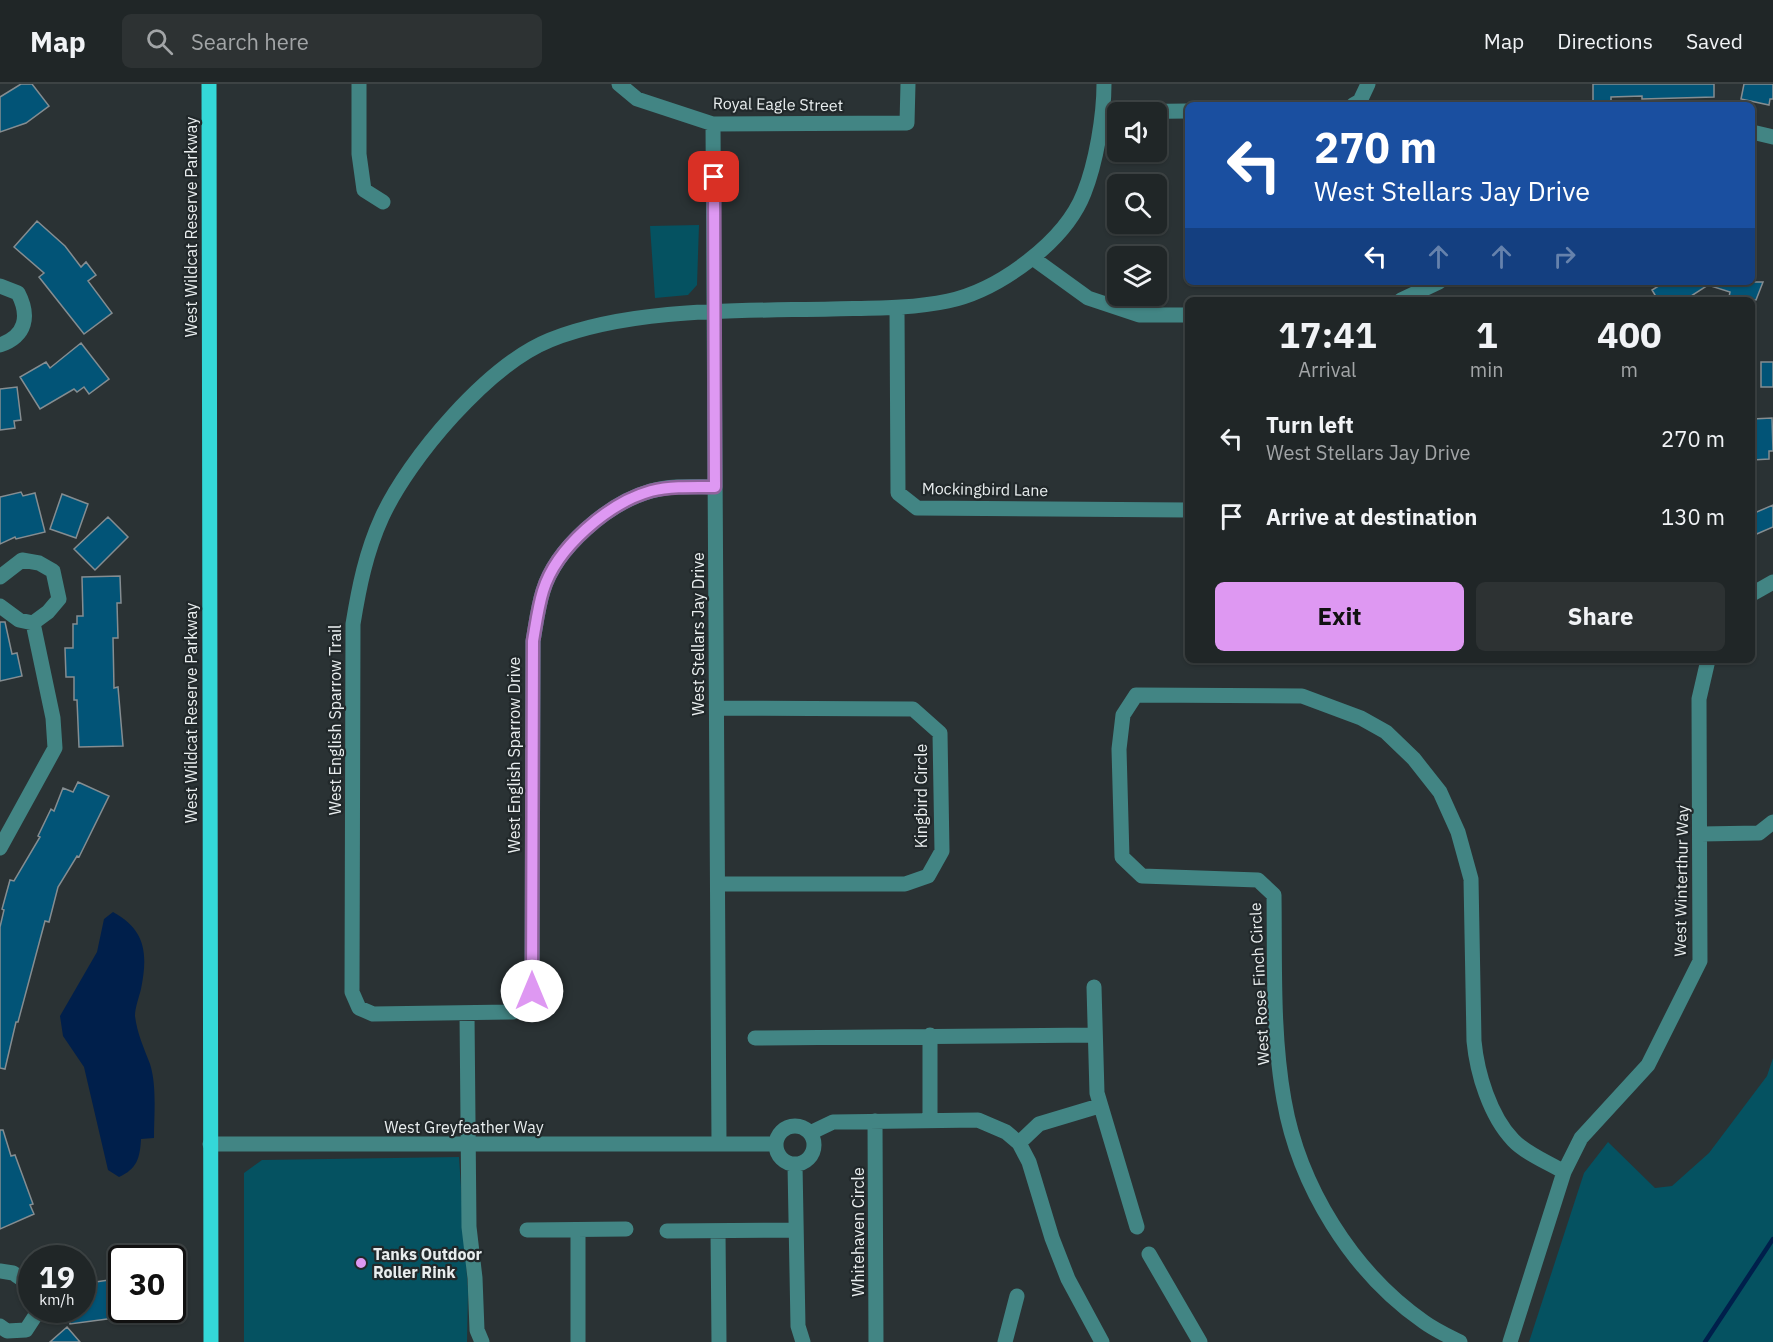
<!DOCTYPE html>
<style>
:root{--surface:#202627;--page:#2d3233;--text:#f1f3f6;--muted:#a2a5a7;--line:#3d4344;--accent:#de98f2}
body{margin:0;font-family:"IBM Plex Sans",sans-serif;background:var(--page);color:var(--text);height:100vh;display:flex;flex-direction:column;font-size:22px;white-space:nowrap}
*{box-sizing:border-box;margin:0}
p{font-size:20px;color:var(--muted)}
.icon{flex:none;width:33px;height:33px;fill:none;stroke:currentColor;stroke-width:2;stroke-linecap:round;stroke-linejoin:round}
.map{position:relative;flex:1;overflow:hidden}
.panel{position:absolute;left:1185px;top:213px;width:570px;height:366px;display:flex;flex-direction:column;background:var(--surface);border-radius:9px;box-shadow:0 2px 4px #0004,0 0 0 2px var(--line)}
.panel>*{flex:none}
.hud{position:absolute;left:1185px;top:18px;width:570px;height:183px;border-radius:9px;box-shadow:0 2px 4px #0004,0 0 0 2px var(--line);background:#1a4fa0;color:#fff;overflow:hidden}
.fabs{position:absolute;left:1107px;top:18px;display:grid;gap:12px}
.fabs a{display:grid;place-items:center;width:60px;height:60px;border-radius:9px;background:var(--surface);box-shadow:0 2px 4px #0004,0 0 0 2px var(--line);font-size:30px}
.speed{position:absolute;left:18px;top:1161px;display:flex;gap:12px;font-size:30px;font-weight:700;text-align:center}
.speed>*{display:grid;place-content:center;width:78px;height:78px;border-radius:50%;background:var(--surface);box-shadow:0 2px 4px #0004,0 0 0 2px var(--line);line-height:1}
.speed small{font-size:15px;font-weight:400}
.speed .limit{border:3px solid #111;border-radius:9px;background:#fff;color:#111}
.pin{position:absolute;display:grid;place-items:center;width:51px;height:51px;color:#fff;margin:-26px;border-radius:12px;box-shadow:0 3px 9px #0006}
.me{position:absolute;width:66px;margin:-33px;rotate:0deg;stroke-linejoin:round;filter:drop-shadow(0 0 4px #0008)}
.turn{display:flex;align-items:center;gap:21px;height:126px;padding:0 30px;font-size:27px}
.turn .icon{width:78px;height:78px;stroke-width:2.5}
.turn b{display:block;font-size:42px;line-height:51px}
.lanes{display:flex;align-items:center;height:57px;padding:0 30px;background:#0003;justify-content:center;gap:30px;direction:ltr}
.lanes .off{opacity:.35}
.eta{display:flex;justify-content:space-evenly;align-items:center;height:102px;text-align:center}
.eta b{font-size:36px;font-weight:700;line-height:42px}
.primary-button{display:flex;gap:12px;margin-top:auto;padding:12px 30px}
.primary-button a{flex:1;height:69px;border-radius:9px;background:var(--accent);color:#111;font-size:24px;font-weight:700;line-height:69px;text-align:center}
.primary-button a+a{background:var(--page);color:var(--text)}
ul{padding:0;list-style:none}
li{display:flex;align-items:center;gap:18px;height:78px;padding:0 30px}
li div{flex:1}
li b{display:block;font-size:22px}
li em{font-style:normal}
header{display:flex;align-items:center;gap:36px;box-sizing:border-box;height:84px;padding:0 30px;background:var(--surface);border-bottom:2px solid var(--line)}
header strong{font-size:28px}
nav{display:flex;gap:33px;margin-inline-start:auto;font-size:21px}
.search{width:420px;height:54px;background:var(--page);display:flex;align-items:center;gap:15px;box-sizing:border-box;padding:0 21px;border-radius:9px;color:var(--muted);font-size:22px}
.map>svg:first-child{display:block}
.green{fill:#055261}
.water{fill:#001f4b}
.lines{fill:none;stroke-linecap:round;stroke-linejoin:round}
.stream{stroke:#001f4b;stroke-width:4.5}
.building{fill:#025477;stroke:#858d91;stroke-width:1.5}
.minor{stroke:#428584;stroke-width:15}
.major{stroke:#34d8d8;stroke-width:15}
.route-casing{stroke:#90639d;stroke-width:15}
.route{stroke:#de98f2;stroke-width:10}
.poi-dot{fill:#de98f2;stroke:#21282a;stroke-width:2}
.labels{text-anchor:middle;stroke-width:4.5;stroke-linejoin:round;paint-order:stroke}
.street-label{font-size:16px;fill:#e8edee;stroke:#21282a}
.poi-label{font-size:16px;font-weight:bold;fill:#e8edee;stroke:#21282a;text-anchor:start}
</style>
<header>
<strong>Map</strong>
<div class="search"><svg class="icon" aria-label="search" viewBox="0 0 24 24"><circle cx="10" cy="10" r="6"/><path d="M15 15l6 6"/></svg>Search here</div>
<nav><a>Map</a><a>Directions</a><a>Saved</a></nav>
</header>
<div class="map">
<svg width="1773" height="1258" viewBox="0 0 1773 1258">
<rect width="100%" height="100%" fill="#2a3234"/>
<!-- green -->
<path class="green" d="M699,141l-2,60 -9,10 -33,3 -5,-72z
M1773,974v284h-244l55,-169 24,-31 47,46 17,-2 37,-33 58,-77z
M459,1073l9,135 -1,50h-223v-169l18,-13z"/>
<!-- water -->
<path class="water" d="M113,828c33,18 35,42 28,77 -2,8 -6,19 -6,27 2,17 9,32 15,48 7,22 4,51 4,74l-13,1c-1,19 -4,30 -22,38l-11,-7 -24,-103 -21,-31 -3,-20 37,-64 7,-33z"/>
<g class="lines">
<!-- stream -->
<path class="stream" d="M1705,1258l68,-103"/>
</g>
<!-- building -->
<path class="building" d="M21,0h11l17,22 -23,17 -26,9v-35z
M1593,0h121v13l-72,2v-3l-31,1v8h-18z
M1744,0h29v15h-3l-1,6 -28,-6z
M37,137l28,25 16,21 5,-5 10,13 -8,6 24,32 -28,21 -45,-57 5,-4 -30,-26z
M1665,198h98l-7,18h-18l-9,-3 1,-5 -22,-7 -23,15h-27l-6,-10z
M81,259l28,36 -20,15 -5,-7 -7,5 -3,-3 -34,20 -20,-32 26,-15 4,6z
M1761,278h12v25h-12z
M17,303l4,33 -7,1 1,7 -15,2v-41z
M1772,334l1,33h-4v8l-17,1v-41z
M21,408l2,4 12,-3 10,39 -29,7 -1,-2 -15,7v-47z
M62,410l26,10 -12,34 -26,-9z
M1773,421v22l-21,9v-22z
M108,433l20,20 -33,33 -21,-21z
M120,492l1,27h-4l1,35h-5l1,50 4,-1 5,59 -44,1 -2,-47h-3v-23h-8l-1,-29h8v-24h4v-8h6l-1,-39z
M0,538h5l7,32 5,-1 5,23 -22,5z
M78,698l31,14 -30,61 -2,-1 -19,31 -9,35 -4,-1 -27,101h-2l-11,47 -5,-1v-141l4,-17 -2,-1 8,-29 4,1 26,-44 -2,-1 13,-27 3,2 9,-23 10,4z
M0,1046h3l8,26 4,-1 18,49 -3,1 4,9 -34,15z
M122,1194v39l-52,7 -2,-14h14v-26z
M67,1243l13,15h-30z"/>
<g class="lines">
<!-- minor -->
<path class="minor" d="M359,0v70l5,36 19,12
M619,0l18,15 76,25 194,-1 1,-39
M1353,21l7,-4 8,-17
M1104,28l84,-1
M713,40l6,1020
M1752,48l21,5
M1034,175l54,39 51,17h49
M0,202l18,7c12,23 8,43 -18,52
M1401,216l38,-18
M897,224l1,185 19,15 271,2
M715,403c-21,0 -43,-2 -64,4 -43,12 -95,57 -108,100 -5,16 -7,33 -10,50l-1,350 -7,14 -12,7 -140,2 -14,-6 -7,-16 1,-368c6,-37 13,-72 29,-107 27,-59 106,-152 168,-177 83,-33 194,-29 282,-31 39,-1 78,0 116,-8 51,-11 117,-59 136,-108 12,-30 20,-77 20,-109
M0,493l22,-17 17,3 14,8 6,28 -11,13 -15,11 -14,-3 -19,-14
M1752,510l21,-12
M717,624l196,1 27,24 2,118 -14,25 -23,8h-187
M1701,750l58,-1 14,-11
M0,764l55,-100 -2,-30 -20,-95
M1094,903l3,106 40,134
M467,930l2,213 6,51 2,52 5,12
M930,951v86
M755,954l340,-3
M875,1037l1,221
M776 1061a19 19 0 1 1 38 0a19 19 0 1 1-38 0Z
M810,1049l23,-11 145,-2 28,12 13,11 10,19 23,76 16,41 34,63
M1019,1059l20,-19 60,-18
M210,1060h565
M795,1081l3,161 5,16
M527,1146l99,-1
M667,1147l129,-1
M718,1147l1,111
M1149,1170l51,88
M0,1187l13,2 19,13
M0,1242l7,5 19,-1 13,-20
M578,1258v-112
M1005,1258l12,-46
M1460,1258c-12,-6 -25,-12 -36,-20 -72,-50 -125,-136 -140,-222 -12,-67 -9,-138 -10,-205l-16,-15 -116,-4 -20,-19 -3,-108 4,-34 13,-20 166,1 59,22 25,14 28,27 26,33 18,40 13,47 3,162c3,32 16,75 39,99 12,13 36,23 51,32
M1510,1258l54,-170 17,-34 67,-73 52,-104 -1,-262 9,-39"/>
<!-- major -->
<path class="major" d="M209,0l2,1258"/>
</g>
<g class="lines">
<defs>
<path id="route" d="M532,907l1,-350c3,-17 5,-34 10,-50 13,-43 65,-88 108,-100 21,-5 43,-4 64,-4l-1,-310"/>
</defs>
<!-- route casing -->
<use href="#route" class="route-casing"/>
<!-- route -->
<use href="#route" class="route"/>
</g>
<!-- markers -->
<circle class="poi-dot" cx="361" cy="1179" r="6"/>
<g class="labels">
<!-- street labels -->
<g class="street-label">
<text transform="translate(778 20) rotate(1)" y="6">Royal Eagle Street</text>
<text transform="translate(191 143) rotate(-90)" y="6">West Wildcat Reserve Parkway</text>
<text transform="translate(985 405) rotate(1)" y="6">Mockingbird Lane</text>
<text transform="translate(698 550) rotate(-90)" y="6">West Stellars Jay Drive</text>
<text transform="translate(191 629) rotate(-90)" y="6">West Wildcat Reserve Parkway</text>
<text transform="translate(335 636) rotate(-90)" y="6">West English Sparrow Trail</text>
<text transform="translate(514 671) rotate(-90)" y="6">West English Sparrow Drive</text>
<text transform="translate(921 712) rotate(-90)" y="6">Kingbird Circle</text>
<text transform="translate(1681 797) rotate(-89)" y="6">West Winterthur Way</text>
<text transform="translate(1259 900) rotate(-93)" y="6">West Rose Finch Circle</text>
<text x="464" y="1049">West Greyfeather Way</text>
<text transform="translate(858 1148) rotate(-90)" y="6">Whitehaven Circle</text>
</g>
<!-- poi labels -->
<g class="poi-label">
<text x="373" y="1176">Tanks Outdoor<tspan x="373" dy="18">Roller Rink</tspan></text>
</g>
</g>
</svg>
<div class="fabs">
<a><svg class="icon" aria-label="sound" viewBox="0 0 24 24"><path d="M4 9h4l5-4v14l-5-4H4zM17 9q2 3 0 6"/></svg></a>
<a><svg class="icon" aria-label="search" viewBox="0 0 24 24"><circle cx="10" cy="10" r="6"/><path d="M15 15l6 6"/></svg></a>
<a><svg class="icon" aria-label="layers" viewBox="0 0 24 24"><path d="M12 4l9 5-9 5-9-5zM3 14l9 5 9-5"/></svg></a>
</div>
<div class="speed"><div>19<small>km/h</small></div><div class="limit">30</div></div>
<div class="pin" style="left:714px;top:93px;background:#d93025"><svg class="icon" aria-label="arrive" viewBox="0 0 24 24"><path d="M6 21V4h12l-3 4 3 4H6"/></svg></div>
<svg class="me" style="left:532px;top:907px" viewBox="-20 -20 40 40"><circle r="19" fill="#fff"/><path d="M0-13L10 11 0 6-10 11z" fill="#de98f2"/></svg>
<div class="hud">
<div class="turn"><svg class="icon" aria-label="left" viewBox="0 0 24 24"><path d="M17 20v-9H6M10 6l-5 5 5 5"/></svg><div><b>270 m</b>West Stellars Jay Drive</div></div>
<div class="lanes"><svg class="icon" aria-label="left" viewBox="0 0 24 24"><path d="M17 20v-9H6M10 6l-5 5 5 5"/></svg><svg class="icon off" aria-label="ahead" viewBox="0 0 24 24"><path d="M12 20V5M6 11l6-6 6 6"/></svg><svg class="icon off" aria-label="ahead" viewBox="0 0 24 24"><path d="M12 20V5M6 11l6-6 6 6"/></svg><svg class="icon off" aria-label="right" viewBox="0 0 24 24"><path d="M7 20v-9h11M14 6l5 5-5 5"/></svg></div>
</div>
<section class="panel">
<div class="eta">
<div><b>17:41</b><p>Arrival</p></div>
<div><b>1</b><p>min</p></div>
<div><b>400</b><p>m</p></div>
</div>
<ul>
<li><svg class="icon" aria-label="left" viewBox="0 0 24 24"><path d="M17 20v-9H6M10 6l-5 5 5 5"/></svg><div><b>Turn left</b><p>West Stellars Jay Drive</p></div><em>270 m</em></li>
<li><svg class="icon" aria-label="arrive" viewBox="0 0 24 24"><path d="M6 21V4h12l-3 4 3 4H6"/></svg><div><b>Arrive at destination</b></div><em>130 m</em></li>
</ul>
<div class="primary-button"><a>Exit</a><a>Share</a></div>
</section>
</div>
